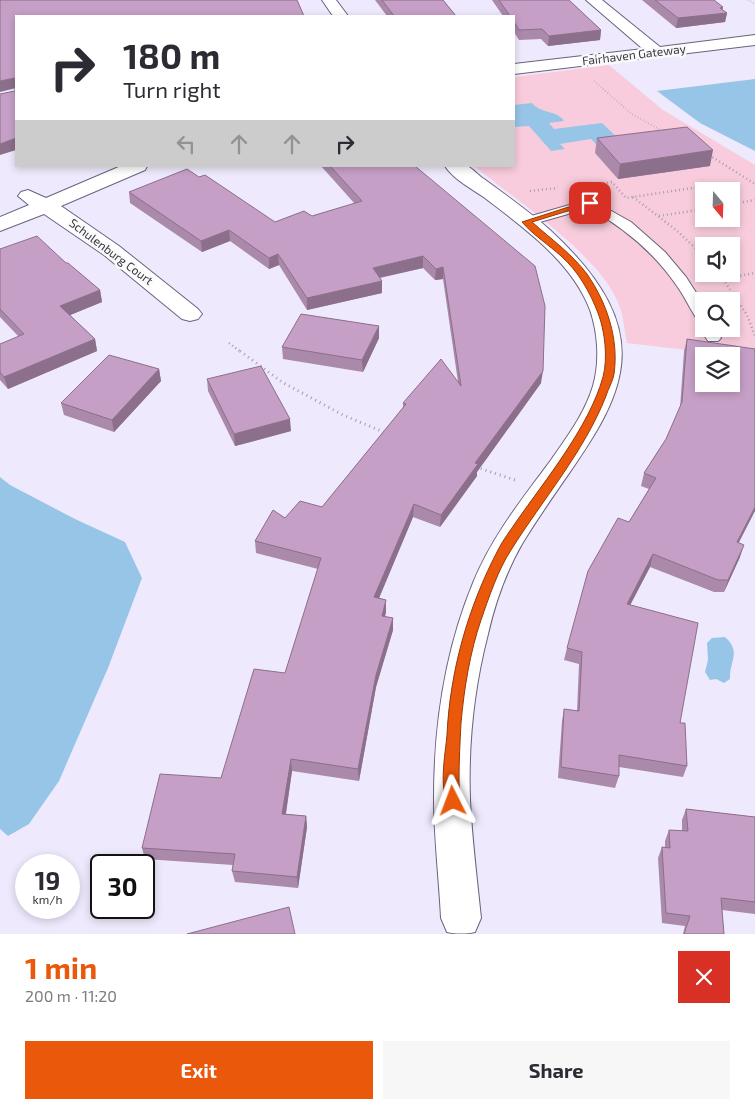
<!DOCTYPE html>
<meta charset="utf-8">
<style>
:root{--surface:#fff;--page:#f7f7f7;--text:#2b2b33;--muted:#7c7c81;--accent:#ea580c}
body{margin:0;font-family:"Exo 2",sans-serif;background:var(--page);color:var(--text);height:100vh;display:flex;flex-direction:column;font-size:19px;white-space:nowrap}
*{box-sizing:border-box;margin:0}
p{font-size:16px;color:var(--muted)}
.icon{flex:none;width:28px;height:28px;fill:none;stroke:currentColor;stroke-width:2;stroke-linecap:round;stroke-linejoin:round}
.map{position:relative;height:934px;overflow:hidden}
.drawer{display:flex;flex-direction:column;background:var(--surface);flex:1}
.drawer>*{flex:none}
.hud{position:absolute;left:15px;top:15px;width:500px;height:152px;border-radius:0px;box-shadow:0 2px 8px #0003;background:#fff;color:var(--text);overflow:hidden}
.needle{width:32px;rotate:161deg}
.tools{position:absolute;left:695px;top:182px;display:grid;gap:10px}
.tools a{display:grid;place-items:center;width:45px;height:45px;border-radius:0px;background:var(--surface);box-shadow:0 2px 8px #0003;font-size:25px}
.speed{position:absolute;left:15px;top:854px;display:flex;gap:10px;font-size:25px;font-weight:700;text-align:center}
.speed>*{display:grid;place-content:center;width:65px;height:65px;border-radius:50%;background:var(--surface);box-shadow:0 2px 8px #0003;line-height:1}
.speed small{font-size:12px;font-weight:400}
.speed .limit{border:2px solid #111;border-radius:8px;background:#fff;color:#111}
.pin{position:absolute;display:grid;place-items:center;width:42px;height:42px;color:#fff;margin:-21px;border-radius:10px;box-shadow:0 2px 8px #0006}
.me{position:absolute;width:55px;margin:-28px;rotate:357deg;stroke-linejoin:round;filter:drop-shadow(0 0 4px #0008)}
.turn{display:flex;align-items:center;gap:18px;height:105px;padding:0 25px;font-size:22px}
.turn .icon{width:65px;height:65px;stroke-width:2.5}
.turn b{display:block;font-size:35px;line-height:42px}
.lanes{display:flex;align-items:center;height:48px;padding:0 25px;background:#0003;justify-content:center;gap:25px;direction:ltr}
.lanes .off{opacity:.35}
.round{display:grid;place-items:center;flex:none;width:52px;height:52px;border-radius:0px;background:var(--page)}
.headline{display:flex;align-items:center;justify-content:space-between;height:85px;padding:0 25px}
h1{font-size:30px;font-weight:700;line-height:38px;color:var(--accent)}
.primary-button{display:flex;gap:10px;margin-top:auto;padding:10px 25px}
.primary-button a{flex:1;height:58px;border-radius:0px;background:var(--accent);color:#fff;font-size:20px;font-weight:700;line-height:58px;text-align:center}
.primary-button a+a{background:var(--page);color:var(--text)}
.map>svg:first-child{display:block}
.green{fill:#f8ccdc;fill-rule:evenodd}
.water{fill:#97c5e8}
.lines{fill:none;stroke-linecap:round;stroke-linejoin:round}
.service-casing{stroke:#6a627d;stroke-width:2}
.minor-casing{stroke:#6a627d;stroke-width:2}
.path-far2{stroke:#a39eaf;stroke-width:2;stroke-dasharray:0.5 2.5;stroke-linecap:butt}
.path-far1{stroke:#a39eaf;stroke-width:2.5;stroke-dasharray:1 3;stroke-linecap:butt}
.path{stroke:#a39eaf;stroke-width:3;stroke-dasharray:1 4;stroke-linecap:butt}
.service{fill:#fff;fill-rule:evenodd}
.minor{fill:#fff;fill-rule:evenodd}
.wall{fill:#aa89aa}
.shaded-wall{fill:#8b6f8b}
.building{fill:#c69fc6;stroke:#8b6f8b;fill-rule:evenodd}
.route{fill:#ea580c;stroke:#983908}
.labels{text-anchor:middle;stroke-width:5;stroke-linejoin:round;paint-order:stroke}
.far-street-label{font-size:12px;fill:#383541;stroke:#fafafa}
</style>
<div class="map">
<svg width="755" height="934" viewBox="0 0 755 934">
<rect width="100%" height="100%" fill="#efe9fd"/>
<!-- green -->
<path class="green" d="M609,65l54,45 92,55v193l-128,-15c-3,-12 -3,-27 -8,-38 -18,-49 -103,-105 -145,-139h40v-89zM704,191h27v28h-27zM704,246h27v28h-27zM704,301h27v28h-27z"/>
<!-- water -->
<path class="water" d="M755,79v72l-55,-28 -43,-32z
M532,103c9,11 25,7 32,18l-15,2 5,6 48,-6 19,18 -24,4 -6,-6 -31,5 5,5 -14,2 -22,-25 -15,1v-22z
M0,477l10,8 65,34 50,23 17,36 -34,90 -49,113 -30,43 -21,12 -8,-7z
M725,637c17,15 4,24 5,42l-6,4 -8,-4 -6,1 -5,-8 3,-12 -1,-17 5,-5z"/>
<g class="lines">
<defs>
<path id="service" d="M590,199l41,23 34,30 21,25 18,28v18l-5,-1c-8,-11 -14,-25 -22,-36 -23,-34 -53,-58 -88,-78l-63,18 -7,-4 2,-3z
M704,326v3h11l6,9 -3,3h-10l-8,-12z"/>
<path id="minor" d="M322,0h14l12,16h-15z
M586,0h16l58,47 95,-12v10l-241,29v-10l129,-15z
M121,166h26l-2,4 -84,36 58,40 79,63 4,5 -4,5 -8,2 -8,-2 -78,-64 -60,-41 -44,17v-14l29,-12 -11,-9 3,-4 7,-2 18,8z
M445,166c6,0 16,-2 22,0 5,2 12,10 17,13 23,17 46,33 66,51 139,128 46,192 -28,314 -16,28 -27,59 -34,90 -14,54 -20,110 -18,166 2,39 7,79 11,118l-6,14c-8,2 -20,2 -28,0l-6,-14c-2,-40 -7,-80 -7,-120 0,-73 11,-147 39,-215 18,-45 49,-84 78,-123 16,-23 34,-47 42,-74 7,-24 5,-53 -3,-76 -18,-48 -66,-82 -105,-112 -13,-9 -32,-19 -40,-32z"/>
</defs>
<!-- service casing -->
<use href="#service" class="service-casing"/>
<!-- minor casing -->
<use href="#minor" class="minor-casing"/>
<!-- path-far2 -->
<path class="path-far2" d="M748,0l7,4
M594,81l38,33 32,18"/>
<!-- path-far1 -->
<path class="path-far1" d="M709,155l46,29
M599,184l13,-2 14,16 80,-12 5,5
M530,191l28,-3
M633,197l43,33 28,26
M731,204l24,-4
M659,216l45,-7
M695,244l9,2
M731,249l6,-2
M719,274l4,5 32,-6
M723,279l24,36 8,21
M229,343l12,9"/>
<!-- path -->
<path class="path" d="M240,351l42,31 61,33 43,18
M476,467l39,13"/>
<!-- service -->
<use href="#service" class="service"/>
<!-- minor -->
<use href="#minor" class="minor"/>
</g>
<!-- wall -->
<path class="wall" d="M375,0h68l13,16h-69z
M492,0h77l32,30 -1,10 -52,6 -7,-7 -22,1 -5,-8v-16h-11z
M642,0h72l9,10 4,3 -2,9 -49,6z
M597,138l113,28 -92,13 -23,-26z
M321,166h94l126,217 -64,89v4l-37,51 -27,-10 -34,81 7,2v12l-1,5 8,1v12l-17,57 -17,94 -67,-10 -6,43 20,2 1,11 -9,61 -63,-6 -3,-11 1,-6 -88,-6 -3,-11 79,-70 64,-105 33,-104 -62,-16 -1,-12 30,-23 37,-11 81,-99v-5l55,-21 -15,-103 -8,1 -12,-12 -43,10 2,15 -75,17 -28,-45 -10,4 -39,-28 -28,11 -72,-49 -1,-11 146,30 37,-6 43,-12z
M0,249l66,14 34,27 2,12 -32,13 25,24 2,12 -89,38 -8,-9v-36l19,-7 -19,-20z
M379,326v12l-16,34 -80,-13 -1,-12z
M687,339l52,204 1,14 -16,35h-10l-64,-25 -20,38 50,118 7,43 -4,11 -64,-10v9l-4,12 -57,-10 4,-57 2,-12 13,2 2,-47 -15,-4 3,-12 62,-126 20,-33 -8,-3 3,-13 22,-34 14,-31 4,-57z
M159,369l2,12 -47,51 -50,-17 -3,-12z
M207,379l84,52 -56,15 -27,-55z
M686,809l69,8v97l-33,-4 2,24h-41l2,-8 -23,-3 -4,-65 4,-11h3v-6l4,-11 13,1v-11z"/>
<!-- shaded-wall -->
<path class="shaded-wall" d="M723,7l-1,6h5l-2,9 -49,6 2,-10z
M601,30l-1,10 -52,6 1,-10z
M15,78l1,10 -16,4v-11z
M16,138v12l-16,5v-11z
M713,150l-3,16 -92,13 2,-15z
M229,230l1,11 -28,11 -1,-11z
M278,254l1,11 -10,4v-11z
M423,256v12l-50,11v-11z
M443,267v12l-8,1 1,-11z
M382,281v12l-75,17v-12z
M100,290l2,12 -39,16 -3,-12z
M379,326v12l-16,34 -1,-12z
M95,339l2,12 -89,38 -4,-12z
M159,369l2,12 -47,51 -2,-12z
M543,371l-2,12 -64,89v4l-37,51 1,-12 34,-52z
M290,419l1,12 -56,15 -1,-12z
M414,504l-1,13 -39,93v-13z
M755,507v4l-22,43 4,-12z
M744,545l-4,12 -16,35 4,-12z
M653,554l-3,13 -26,50 3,-13z
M386,600v12l-4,16v-12z
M393,618v12l-17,57 -17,94 -1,-12 18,-94z
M291,759l1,12 -8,54 -2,-11z
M306,816l1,11 -9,61 -1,-11z"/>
<!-- building -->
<path class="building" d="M0,0h297l7,16h-288v122l-16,6v-50l15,-3v-13l-15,3z
M382,0h61l13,16h-62z
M499,0h70l32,30 -52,6 -7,-7 -23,1 -5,-8v-6h-4z
M655,0h59l9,7 -3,1 7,5 -49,5z
M687,127l26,23 -93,14 -23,-26z
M330,166h85l120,100 10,40 -2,65 -68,92 3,1 -37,51 -27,-11 -40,93 12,3 -4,16 11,2 -17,57 -18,94 -67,-10 -9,55 24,2 -9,61 -65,-6 3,-17 -93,-6 18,-74 61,4 33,-109 31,4 36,-115 -66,-17 18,-31 12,8 15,-17 22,6 84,-103 -3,-1 38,-44 20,27 -18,-119 -7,2 -13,-13 -50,12 9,13 -75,17 -29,-44 -9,4 -40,-28 -28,11 -72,-49 58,-23 12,8 6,-2 70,47 29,-11 8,5 50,-15z
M37,236l29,27h2l32,27 -40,16 35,33 -91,38 -4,-5v-28l24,-10 -24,-25v-60z
M301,314l78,12 -17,34 -80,-13z
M687,339l68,10v158l-18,35 7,3 -16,35h-10l-65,-26 -26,50 71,19 -18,100h5l2,43 -68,-11v21l-58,-9 3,-58 15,2 3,-59 -15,-4 21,-77 30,-53 11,4 27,-44 -12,-5 22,-34 16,-37zM704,356h27v28h-27z
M109,355l50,14 -47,51 -51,-17z
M261,366l29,53 -56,15 -27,-55z
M686,809l69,8v85l-34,-4 3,36h-40l6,-18 -24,-3 -4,-66 8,1 -1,-18 19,1z
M289,907l6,27h-108z"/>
<!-- route -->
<path class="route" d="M587,201l7,2 -62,19c19,17 40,32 55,52 20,29 32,65 27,100 -1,7 -6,15 -8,22 -22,56 -63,103 -95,154 -13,20 -22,47 -30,70 -11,32 -17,69 -20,103 -1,19 -2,38 -2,57 0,9 3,18 -1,26l-5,2 -5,-2c-9,-20 -3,-50 -1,-71 3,-64 21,-128 51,-185 5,-10 12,-19 18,-28 30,-43 73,-95 87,-145 5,-19 2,-46 -5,-64 -8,-21 -20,-42 -37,-57 -12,-11 -28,-21 -39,-34z"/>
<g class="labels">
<!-- far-street labels -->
<g class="far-street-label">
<text transform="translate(634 55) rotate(-7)" y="4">Fairhaven Gateway</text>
<text transform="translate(111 252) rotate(37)" y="4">Schulenburg Court</text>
</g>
</g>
</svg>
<div class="tools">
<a><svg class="needle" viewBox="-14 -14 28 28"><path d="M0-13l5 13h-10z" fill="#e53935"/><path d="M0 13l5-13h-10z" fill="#7c7c81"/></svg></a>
<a><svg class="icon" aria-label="sound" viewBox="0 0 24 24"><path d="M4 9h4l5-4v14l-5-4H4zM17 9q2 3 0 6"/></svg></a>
<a><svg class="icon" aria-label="search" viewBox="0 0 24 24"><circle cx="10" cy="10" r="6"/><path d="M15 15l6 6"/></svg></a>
<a><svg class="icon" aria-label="layers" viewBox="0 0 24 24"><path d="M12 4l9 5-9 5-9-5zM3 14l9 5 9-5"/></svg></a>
</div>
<div class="speed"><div>19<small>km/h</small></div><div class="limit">30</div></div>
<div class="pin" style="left:590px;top:203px;background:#d93025"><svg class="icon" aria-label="arrive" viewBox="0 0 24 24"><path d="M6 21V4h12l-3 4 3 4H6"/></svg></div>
<svg class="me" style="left:453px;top:801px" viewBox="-20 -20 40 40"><path d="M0-17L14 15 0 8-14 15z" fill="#ea580c" stroke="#fff" stroke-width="4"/></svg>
<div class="hud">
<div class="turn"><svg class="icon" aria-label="right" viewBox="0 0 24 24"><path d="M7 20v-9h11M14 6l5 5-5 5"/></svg><div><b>180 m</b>Turn right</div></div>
<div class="lanes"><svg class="icon off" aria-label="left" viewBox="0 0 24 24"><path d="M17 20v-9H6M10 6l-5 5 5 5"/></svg><svg class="icon off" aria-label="ahead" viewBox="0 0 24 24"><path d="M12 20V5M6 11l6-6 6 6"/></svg><svg class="icon off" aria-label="ahead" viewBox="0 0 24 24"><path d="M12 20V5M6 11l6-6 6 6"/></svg><svg class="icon" aria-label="right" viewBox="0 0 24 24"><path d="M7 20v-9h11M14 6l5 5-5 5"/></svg></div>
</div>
</div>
<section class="drawer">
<div class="headline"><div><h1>1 min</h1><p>200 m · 11:20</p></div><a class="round" style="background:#d93025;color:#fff"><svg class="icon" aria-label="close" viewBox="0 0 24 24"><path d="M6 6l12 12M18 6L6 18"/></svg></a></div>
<div class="primary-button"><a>Exit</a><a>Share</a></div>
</section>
